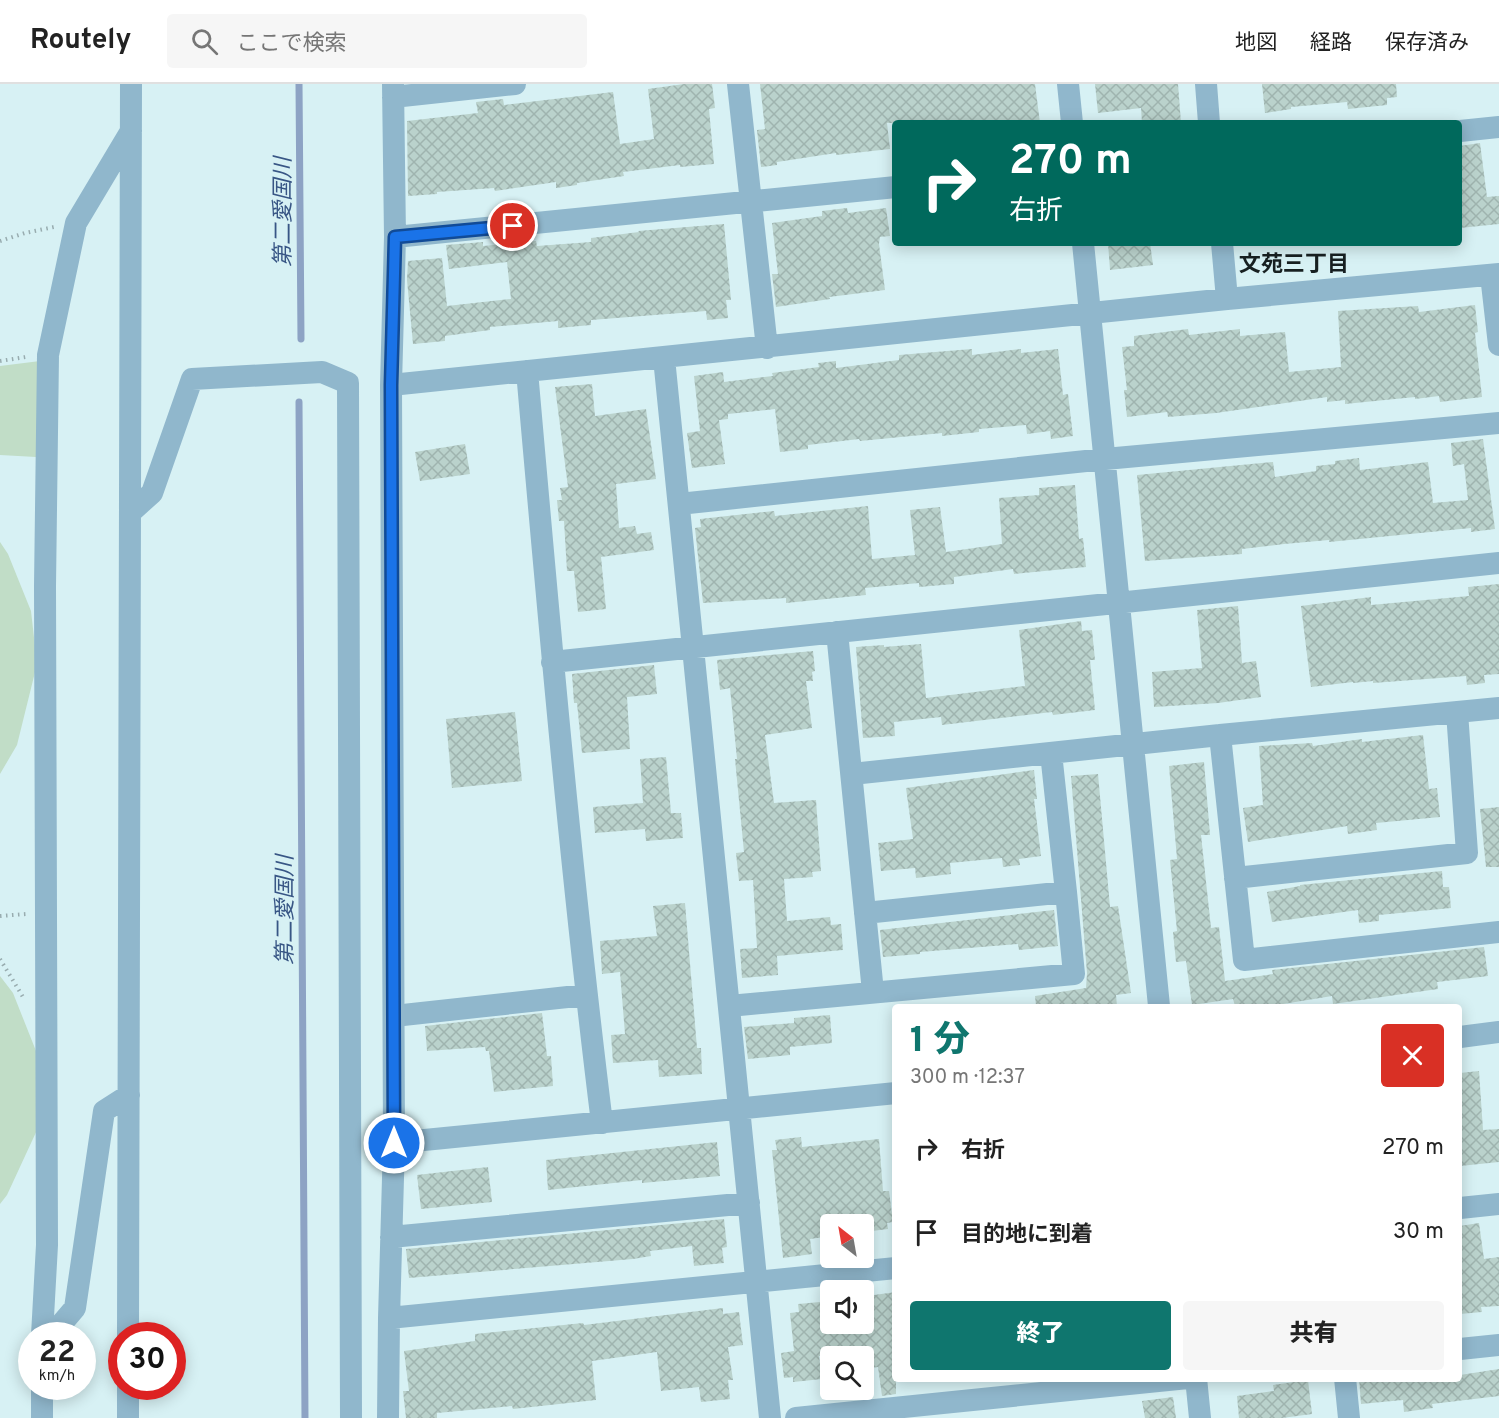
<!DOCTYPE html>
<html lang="ja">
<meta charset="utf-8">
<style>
:root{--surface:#fff;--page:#f6f6f6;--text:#222;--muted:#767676;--line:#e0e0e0;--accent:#0f766e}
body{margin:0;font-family:Overpass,"Noto Sans JP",sans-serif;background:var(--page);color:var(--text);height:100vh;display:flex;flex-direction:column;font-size:22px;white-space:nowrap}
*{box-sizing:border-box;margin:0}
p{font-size:20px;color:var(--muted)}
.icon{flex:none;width:33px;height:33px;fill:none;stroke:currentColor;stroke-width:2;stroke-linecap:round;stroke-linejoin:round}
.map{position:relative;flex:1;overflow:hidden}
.sheet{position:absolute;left:892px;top:920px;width:570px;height:378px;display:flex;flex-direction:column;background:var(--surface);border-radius:6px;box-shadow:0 3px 15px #0003}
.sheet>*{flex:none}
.guide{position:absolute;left:892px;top:36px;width:570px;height:126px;border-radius:6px;box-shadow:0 3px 15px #0003;background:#00695c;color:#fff;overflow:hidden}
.needle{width:39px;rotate:329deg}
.tools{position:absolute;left:820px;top:1130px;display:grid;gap:12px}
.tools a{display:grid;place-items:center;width:54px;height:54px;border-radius:6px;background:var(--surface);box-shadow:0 3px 15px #0003;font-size:30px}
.speed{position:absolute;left:18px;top:1238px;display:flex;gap:12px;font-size:30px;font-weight:700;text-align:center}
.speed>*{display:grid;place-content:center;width:78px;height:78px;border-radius:50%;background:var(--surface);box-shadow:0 3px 15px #0003;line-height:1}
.speed small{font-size:15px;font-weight:400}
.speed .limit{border:9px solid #d22;background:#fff;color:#111}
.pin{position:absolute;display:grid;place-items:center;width:51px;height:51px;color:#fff;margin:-26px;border:3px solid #fff;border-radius:50%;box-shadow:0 2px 6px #0007}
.me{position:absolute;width:66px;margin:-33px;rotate:0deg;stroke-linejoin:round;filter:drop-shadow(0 0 4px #0008)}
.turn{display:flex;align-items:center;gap:21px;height:126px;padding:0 18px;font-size:27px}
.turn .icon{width:78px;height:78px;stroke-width:2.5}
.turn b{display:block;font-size:42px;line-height:51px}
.round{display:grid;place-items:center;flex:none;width:63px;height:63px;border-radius:6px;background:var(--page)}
.overview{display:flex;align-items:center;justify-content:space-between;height:102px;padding:0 18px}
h1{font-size:36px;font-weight:800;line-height:45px;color:var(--accent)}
.button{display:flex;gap:12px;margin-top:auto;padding:12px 18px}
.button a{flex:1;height:69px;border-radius:6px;background:var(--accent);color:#fff;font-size:24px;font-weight:800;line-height:69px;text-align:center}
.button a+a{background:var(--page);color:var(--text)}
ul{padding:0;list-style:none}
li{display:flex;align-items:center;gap:18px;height:84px;padding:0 18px}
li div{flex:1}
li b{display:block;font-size:22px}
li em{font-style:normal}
header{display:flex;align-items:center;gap:36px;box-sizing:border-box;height:84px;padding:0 30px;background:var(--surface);border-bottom:2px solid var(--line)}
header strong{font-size:28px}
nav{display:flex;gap:33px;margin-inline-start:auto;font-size:21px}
.search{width:420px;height:54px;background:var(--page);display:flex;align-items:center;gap:15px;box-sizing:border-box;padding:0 21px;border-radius:6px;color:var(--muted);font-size:22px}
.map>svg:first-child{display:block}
.garden{fill:#c1ddc7}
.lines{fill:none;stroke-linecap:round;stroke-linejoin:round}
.stream{stroke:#8da3c4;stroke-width:7}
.building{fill:url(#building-cross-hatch)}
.path{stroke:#98acaf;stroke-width:4;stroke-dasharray:1.5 4.5;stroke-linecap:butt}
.minor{stroke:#90b7cc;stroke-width:22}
.route-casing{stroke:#114b97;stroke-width:15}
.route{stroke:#1a73e8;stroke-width:10}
.labels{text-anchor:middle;stroke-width:4.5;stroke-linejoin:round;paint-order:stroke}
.water-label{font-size:22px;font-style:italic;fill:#385685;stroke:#d7f1f4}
.neighbourhood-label{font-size:22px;font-weight:bold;fill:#172021;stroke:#d7f1f4}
</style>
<header>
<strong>Routely</strong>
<div class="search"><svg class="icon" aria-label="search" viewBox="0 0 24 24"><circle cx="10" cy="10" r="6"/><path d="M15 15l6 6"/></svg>ここで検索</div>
<nav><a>地図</a><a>経路</a><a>保存済み</a></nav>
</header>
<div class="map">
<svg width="1499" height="1334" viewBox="0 0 1499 1334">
<defs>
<pattern id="building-cross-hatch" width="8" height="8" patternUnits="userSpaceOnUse" patternTransform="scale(1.5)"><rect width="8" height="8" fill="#bad2cc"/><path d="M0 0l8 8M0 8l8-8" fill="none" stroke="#9fb4af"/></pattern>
</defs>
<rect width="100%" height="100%" fill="#d7f1f4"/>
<!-- garden -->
<path class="garden" d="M40,277l-4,96 -36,-2v-89z
M0,458l8,12 23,57 6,53 -20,81 -17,29z
M0,892l13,17 25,63v72l-31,67 -7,9z"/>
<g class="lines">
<!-- stream -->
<path class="stream" d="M299,0l2,255
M299,318l6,1016"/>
</g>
<!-- building -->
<path class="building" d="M684,0h28l3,24 -6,1 5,55 -34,3v-2l-57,7 1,4 -47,7v2l-21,3v-6l-61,9 -1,-3 -57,4v2l-29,2 -1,-75 71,-8 -2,-11 27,-3 1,6 109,-13 7,52 34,-5 -6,-50z
M760,0h275l5,39h-153l3,26 -54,6v-2l-59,9v3l-16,2 -4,-37 8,-1z
M1095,0h83l3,39h-39l-1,-15 -43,5z
M1262,0h134l1,13 -10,1v7l-39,4 -1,-7 -56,5v2l-26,4z
M1480,59l7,54 12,-1v28l-39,4v-82z
M847,124l1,5 38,-5 4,28 -10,1 -1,7 6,46 -56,7 1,2 -54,8 -4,-33h6l-6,-51 50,-7v-5z
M724,140l7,76h-5l2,18 -21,2 -1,-9 -115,9v5l-33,3v-7l-68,6v3l-45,6v5l-32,3 -6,-64 1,-19 34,-3 5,48 64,-7 -4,-37 -58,7 -3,-24 37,-3v4l53,-5 1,5 54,-4v-4l48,-6 -1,-1z
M1108,159h42l3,22 -43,5z
M1475,221l3,27 -3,1 7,64 -42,5 -1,-6 -24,3v-2l-70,7v-4l-18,2v-5l-111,16 -48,4 -1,-5 -40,5 -3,-27h3l-5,-43 12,-1v-10l54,-7 1,6 51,-6v7l45,-4 4,40 52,-5 -3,-56 80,-5 1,6z
M972,265v6l49,-6v4l37,-4 5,46 5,-1 5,42 -22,3 -1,-8 -23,3 -1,-9 -47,4v3l-37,4v-3l-82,8 -1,-2 -51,6v4l-28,3 -5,-43 -47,5v5l-9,1 6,44 -33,4 -5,-35 13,-2 -6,-55 29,-4 1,10 49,-6 -1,-3 47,-6 -1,-4 18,-2v7l63,-8v-5z
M592,300l3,32 51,-7 10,70 -40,5 3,44 16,-2 2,8 14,-2 3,18 -53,7 5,52 -28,3 -4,-41h-7l-3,-50h-5l-2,-21h5l-2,-12 8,-1 -13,-100z
M1483,355l12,90 -24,3v-4l-142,14v-2l-45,4 -42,5v5l-97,7 -8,-86 136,-13 2,15 41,-6v-5l19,-2v-3l24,-3 1,12 68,-8 5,41 35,-3 -4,-36 -11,2 -2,-23z
M465,360l5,30 -50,7 -5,-29z
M1075,401l4,54 4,-1 3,29 -72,7 -1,-5 -59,8v7l-35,3v-4l-54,5 1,7 -80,8v-5l-83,5 -8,-75 6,-1 -1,-8 74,-8 1,5 93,-10 4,53 43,-4 -5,-45 30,-3 6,45 56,-8 -3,-46 40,-3v-7z
M1499,500v90l-15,1 1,8 -18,2 -1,-9 -93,7v-2l-20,2v-1l-42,5 -10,-81 70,-9v8l98,-9 -1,-9z
M1238,522l4,57 14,-2 5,36 -43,6 -64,4 -2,-35 50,-4 -5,-58z
M1081,537l1,10 10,-1 3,30h-5l5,50 -42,5 -1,-3 -110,13 -1,-8 -47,5 1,14 -32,2 -7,-91 28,-2v2l37,-3 5,54 49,-6 50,-6 -6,-56z
M813,567l2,20 -3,1 1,9h-7l6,47 -47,7 9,68 42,-3 5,71 -9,1 1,5 -29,2 3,42 43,-4 1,8 10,-1 2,26 -66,6 1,19 -36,3 -2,-29 17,-1 -4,-68 -14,1 -3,-28 8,-1 -9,-93h2l-7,-71 -10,2 -3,-30z
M654,581l3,29 -30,3 3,52 -48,4 -5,-50h-3l-2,-29z
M515,628l7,69 -70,7 -6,-69z
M1423,651l6,54 8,-1 3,29 -64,6 1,7 -29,4 -1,-8 -99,16 -5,-34 20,-3 -4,-59 53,-3 1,3 49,-7v3z
M666,673l5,56h10l2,25 -37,3 -1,-12 -50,4 -2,-26 50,-4 -3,-44z
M1204,678l6,73h-9l10,93 8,-1 6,54 48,-7 -1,-4 212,-23 4,29 -51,6 1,7 -105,15 -1,-8 -61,10h-36l-2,-7 -41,6 -6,-44 -10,1 -3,-30 4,-1 -7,-71 7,-1 -8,-93z
M1034,686l3,29h-3l7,57 -22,3 1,6 -17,2 -1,-9 -52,5 1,11 -35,4 -1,-10 -34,3 -3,-28 35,-4 -7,-51z
M1098,690l12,133 8,-1 13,87 -15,2 1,11h-81l-1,-10 51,-8 1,-15 -16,-197z
M1499,723v60h-13l-6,-58z
M1442,787l1,16h6l2,21 -72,7v6l-20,2 -1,-13 -86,12 -5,-30 33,-6v-1z
M685,819l12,145h4l1,26 -43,3 -1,-17 -45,3 -2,-28 14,-1 -5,-62 -18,2 -2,-33 57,-5 -4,-30z
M1054,826l4,36 -39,4 -1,-6 -98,8v2l-37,3 -3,-27z
M542,929l5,43h4l2,30 -59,6 -5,-41h-3l-1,-4 -58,4 -2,-25z
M830,931l2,28 -42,4v8l-42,4 -4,-32 50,-4v-5z
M1479,987l4,59 16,-1v33l-39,4v-93z
M801,1053l1,10 77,-8 4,52h6l4,31 -6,1 1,6 -24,3v-8h-33v12l-21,3 2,15 -29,4 -11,-108h5l-2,-10z
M717,1058l3,34 -78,7v-3l-94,10 -2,-30z
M488,1083l4,35 -71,7 -4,-34z
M724,1135l3,28 -5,1 2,15 -30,3 -2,-20 -42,5 1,5 -18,3 -224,19 -3,-29z
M1479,1139l5,36 15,-2v49l-18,1 1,5 -22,2v-88z
M896,1208v102l-14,2 -4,-29 -14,2v-13h-45l3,23 -29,3v-5l-9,1 -3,-25 13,-2 -4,-38 9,-1 -1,-8 33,-3v22h33v-19l10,-1v-8z
M723,1224v6l16,-2 4,33 -15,2 5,33h-5l2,19 -29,3 -2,-15 -38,4 -4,-39 -65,9 4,39 -83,9 -1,-3 -75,7v5h-31l-3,-27h6l-5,-40 71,-10v-7l108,-11 1,2z
M1499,1285v27l-67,8 1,4 -29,4 -1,-12 -42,4 -2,-26h101v-3z
M1308,1296l4,34 -30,4h-43l-2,-22 37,-5 -1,-6z
M1173,1313l3,21h-31l-3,-17z"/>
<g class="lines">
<!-- path -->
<path class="path" d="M0,157l25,-8 29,-6
M0,277l26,-4
M0,832l26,-2
M0,875l23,38"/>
<!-- minor -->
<path class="minor" d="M738,0l29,264
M1068,0l4,39
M1206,0l3,39
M393,13l122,-13
M1460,47l39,-4
M395,153l501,-50
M1083,159l76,763
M1222,159l5,56
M1491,191l8,70
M664,274l106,1060
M527,287c22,251 44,502 75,752
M391,301l836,-86 272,-25
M679,420l426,-45 394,-36
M132,427l20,-18 40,-114 130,-7 26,11 3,1035
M837,548l36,360
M552,578l947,-99
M1220,651l24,225 255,-28
M1051,669l15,139
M852,690l368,-39 279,-27
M1235,794l232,-25 -10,-141
M729,922l345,-32 -8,-82 -201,21
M394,932l192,-21
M1460,953l39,-5
M394,1059l502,-50
M1460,1124l39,-4
M391,1153l358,-34
M389,1234l507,-50
M42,1251l5,-90 -2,-659 3,-231 28,-132 55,-92
M52,1251l23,-27 29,-197 25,-16
M128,1251l3,-1251
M1460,1265l39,-4
M1196,1294l4,40
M1345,1294l4,40
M42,1302v32
M128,1334v-32
M388,1334l1,-100 5,-175 -3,-758 4,-148 -2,-153
M796,1334l392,-40"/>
</g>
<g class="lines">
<defs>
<path id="route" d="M394,1059l-3,-758 4,-148 118,-11"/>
</defs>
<!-- route casing -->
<use href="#route" class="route-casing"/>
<!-- route -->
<use href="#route" class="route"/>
</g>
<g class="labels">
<!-- water labels -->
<g class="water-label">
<text transform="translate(282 128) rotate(-90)" y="8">第二愛国川</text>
<text transform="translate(284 826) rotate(-90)" y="8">第二愛国川</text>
</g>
<!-- neighbourhood labels -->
<g class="neighbourhood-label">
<text x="1294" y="187">文苑三丁目</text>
</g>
</g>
</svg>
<div class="tools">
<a><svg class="needle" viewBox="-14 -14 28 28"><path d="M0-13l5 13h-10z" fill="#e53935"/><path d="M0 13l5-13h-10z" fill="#767676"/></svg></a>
<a><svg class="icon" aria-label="sound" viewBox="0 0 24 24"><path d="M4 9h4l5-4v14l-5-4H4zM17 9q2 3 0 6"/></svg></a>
<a><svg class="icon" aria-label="search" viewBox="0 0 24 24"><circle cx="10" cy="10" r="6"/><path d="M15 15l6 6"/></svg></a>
</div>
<div class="speed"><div>22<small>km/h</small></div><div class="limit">30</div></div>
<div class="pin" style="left:513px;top:142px;background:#d93025"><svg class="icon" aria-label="arrive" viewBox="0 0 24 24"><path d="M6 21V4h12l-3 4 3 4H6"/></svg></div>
<svg class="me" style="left:394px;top:1059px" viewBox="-20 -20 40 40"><circle r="17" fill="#1a73e8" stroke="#fff" stroke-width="3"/><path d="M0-11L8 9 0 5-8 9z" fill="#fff"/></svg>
<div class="guide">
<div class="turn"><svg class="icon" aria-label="right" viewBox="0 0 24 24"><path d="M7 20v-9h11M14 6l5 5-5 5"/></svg><div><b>270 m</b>右折</div></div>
</div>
<section class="sheet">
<div class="overview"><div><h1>1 分</h1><p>300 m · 12:37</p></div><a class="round" style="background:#d93025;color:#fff"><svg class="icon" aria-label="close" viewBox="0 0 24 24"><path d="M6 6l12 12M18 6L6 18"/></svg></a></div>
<ul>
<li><svg class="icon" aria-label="right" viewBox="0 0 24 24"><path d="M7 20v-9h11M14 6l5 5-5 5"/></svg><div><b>右折</b></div><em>270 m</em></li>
<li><svg class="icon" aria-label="arrive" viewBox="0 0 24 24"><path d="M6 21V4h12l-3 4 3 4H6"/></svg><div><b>目的地に到着</b></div><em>30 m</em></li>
</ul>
<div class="button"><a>終了</a><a>共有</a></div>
</section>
</div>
